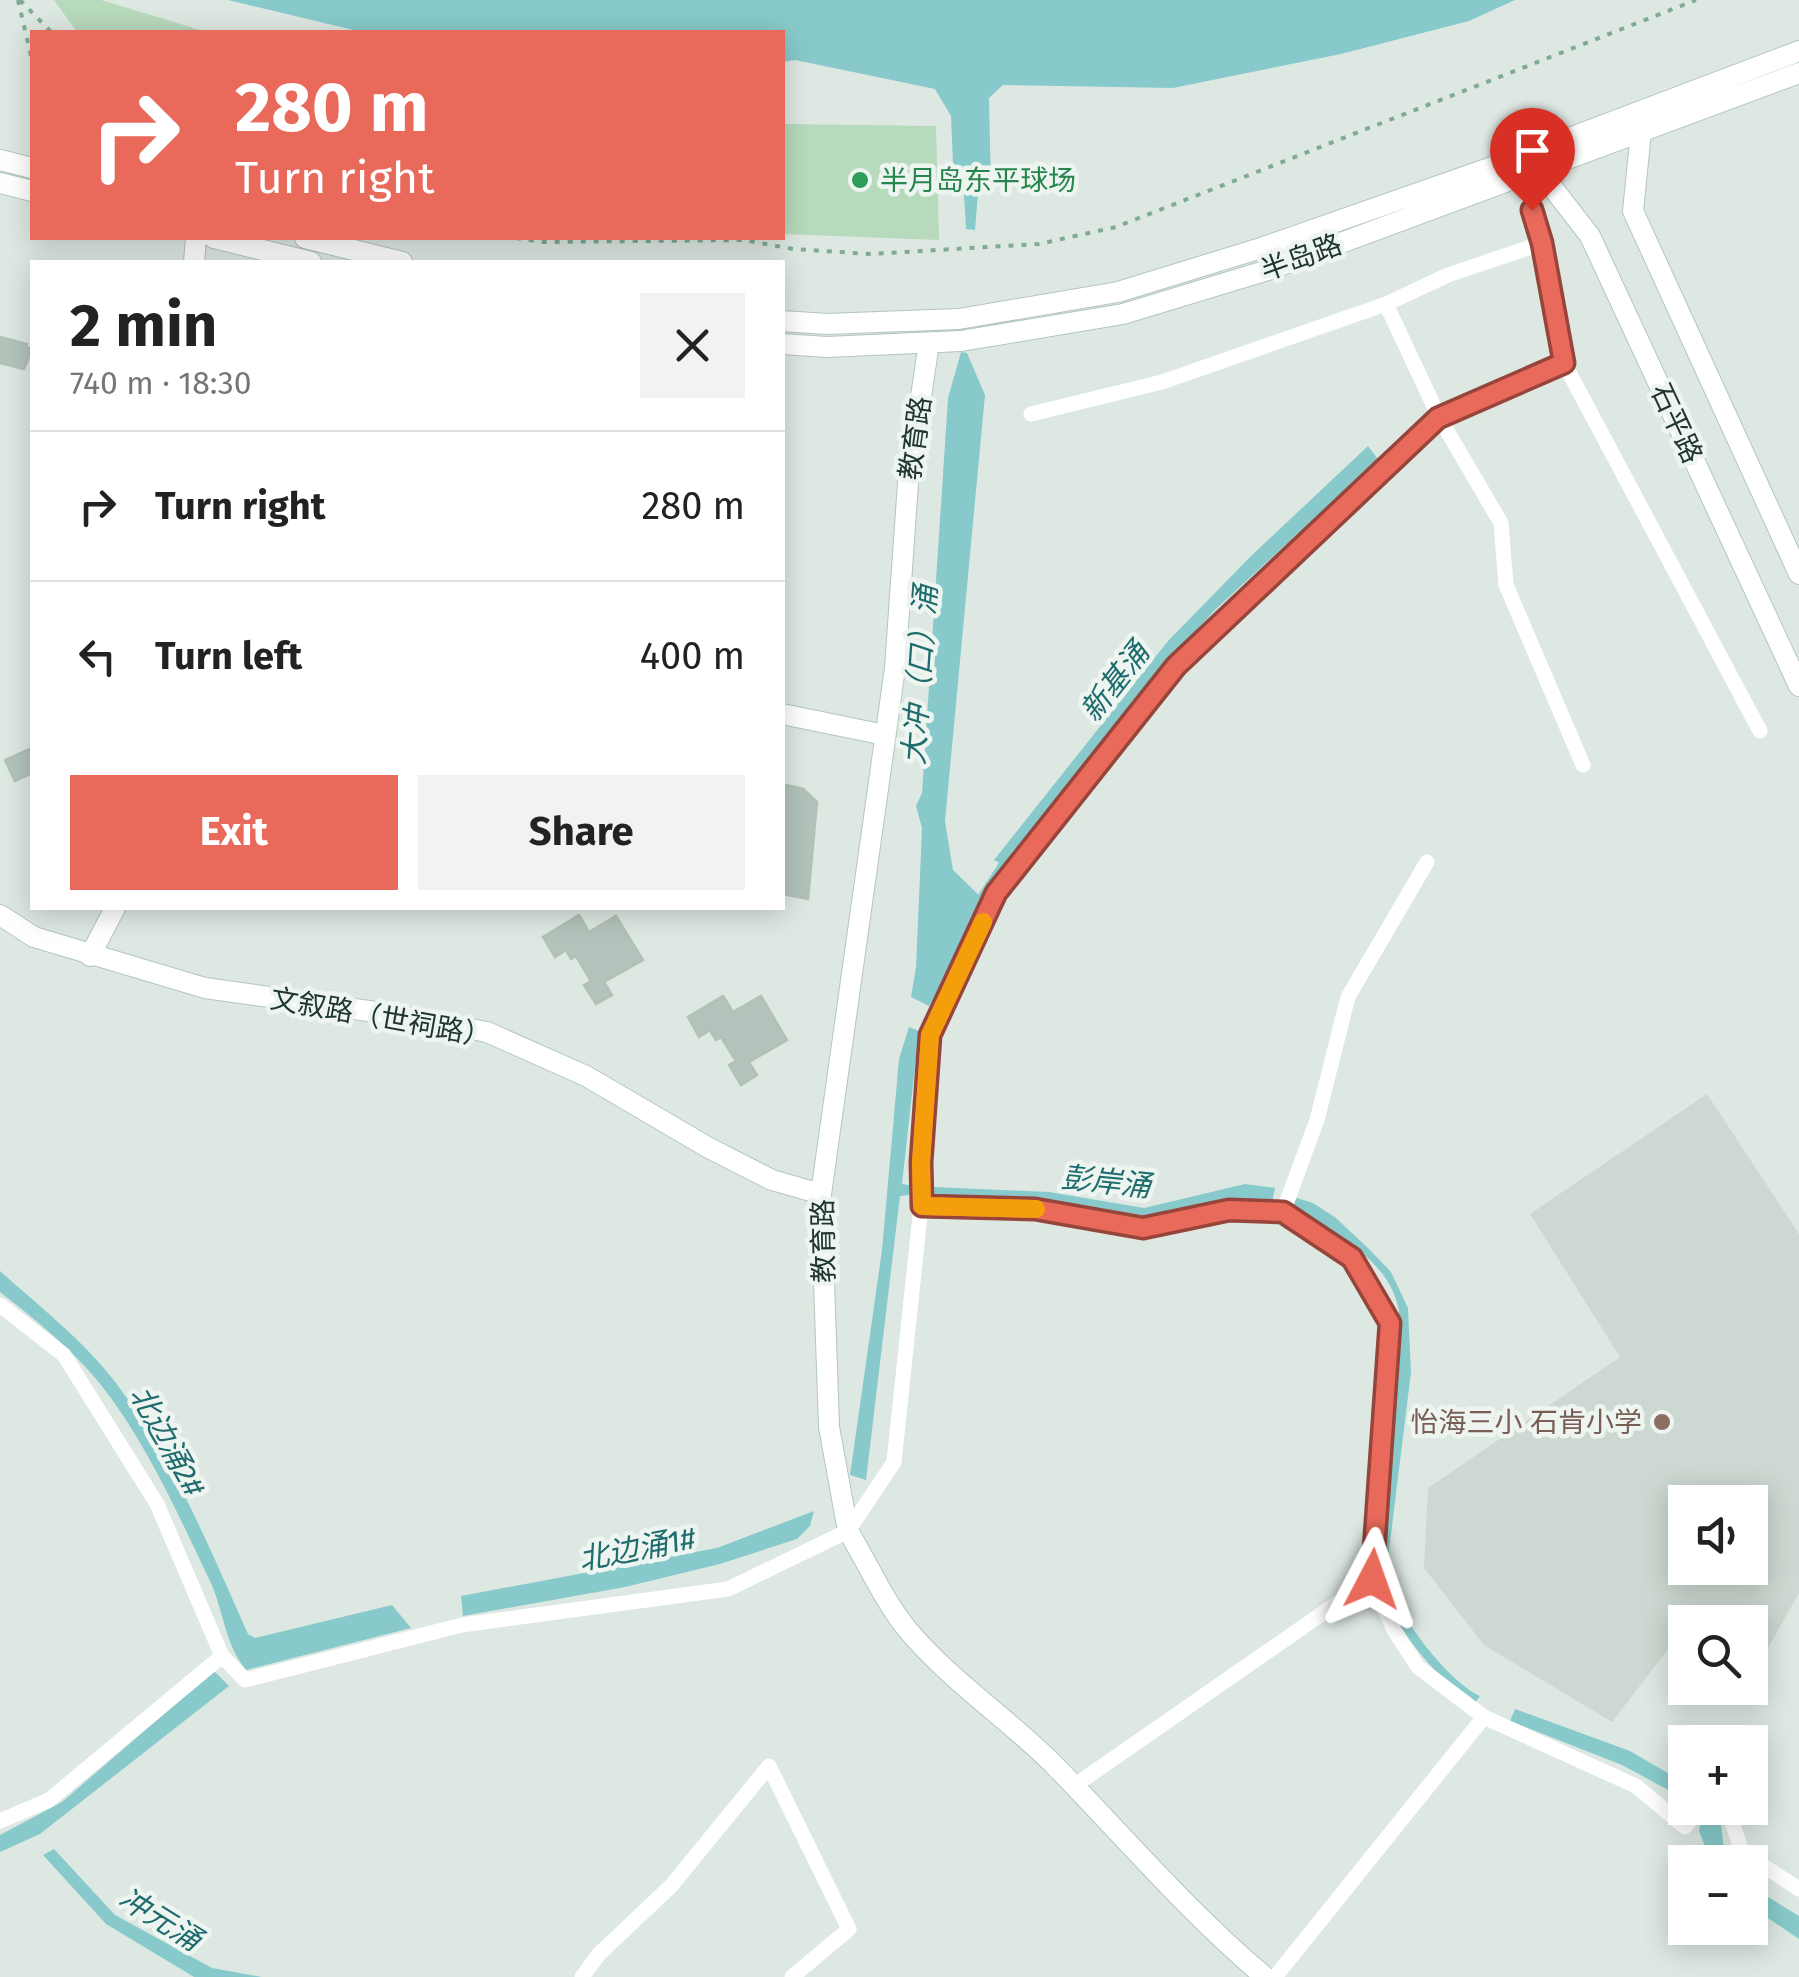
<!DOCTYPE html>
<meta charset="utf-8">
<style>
:root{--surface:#fff;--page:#f2f2f2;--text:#222;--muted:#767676;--line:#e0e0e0;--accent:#e96a5b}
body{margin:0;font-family:"Fira Sans","Noto Sans SC",sans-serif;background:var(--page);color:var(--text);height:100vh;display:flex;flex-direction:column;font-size:38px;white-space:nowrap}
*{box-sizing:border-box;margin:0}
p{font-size:32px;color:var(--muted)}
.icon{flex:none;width:55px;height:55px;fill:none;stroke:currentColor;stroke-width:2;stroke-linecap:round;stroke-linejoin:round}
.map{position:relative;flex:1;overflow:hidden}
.details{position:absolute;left:30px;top:260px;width:755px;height:650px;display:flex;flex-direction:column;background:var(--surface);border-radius:0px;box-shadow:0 5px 25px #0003}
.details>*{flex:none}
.hud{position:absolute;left:30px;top:30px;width:755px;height:210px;border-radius:0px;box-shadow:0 5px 25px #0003;background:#e96a5b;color:#fff;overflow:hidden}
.fabs{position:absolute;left:1668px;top:1485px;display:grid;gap:20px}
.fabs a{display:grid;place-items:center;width:100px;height:100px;border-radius:0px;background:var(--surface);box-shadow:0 5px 25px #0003;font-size:50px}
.pin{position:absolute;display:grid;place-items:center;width:85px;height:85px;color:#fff;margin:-102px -42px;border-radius:50% 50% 50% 0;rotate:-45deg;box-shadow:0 0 10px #0007}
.pin .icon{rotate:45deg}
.me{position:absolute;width:110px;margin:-55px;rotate:4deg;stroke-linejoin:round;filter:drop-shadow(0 0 8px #0008)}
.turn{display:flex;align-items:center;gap:35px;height:210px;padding:0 40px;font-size:45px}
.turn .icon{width:130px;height:130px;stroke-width:2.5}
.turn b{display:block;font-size:70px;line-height:85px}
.round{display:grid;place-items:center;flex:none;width:105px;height:105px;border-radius:0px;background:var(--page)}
.summary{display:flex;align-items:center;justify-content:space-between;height:170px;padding:0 40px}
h1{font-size:60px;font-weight:700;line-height:75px}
.button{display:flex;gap:20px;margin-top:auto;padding:20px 40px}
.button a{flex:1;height:115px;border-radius:0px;background:var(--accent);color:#fff;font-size:40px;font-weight:700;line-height:115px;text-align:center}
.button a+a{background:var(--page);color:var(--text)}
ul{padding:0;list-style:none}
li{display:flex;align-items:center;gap:30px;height:150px;padding:0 40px;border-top:2px solid var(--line)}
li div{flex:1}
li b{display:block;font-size:38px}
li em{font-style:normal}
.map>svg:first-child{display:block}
.built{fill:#ccd8d1;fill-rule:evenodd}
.green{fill:#b7d9bc}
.water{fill:#88cacb}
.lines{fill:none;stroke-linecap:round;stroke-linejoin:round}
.stream{stroke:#88cacb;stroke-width:5}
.building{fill:#b3c3bb;stroke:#b1c1b8;stroke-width:2.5}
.secondary-casing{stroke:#b2c7bc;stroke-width:22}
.path{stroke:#80aa97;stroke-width:4;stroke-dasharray:5 8;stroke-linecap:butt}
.street{stroke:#fff;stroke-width:15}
.secondary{stroke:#fff;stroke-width:20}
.route-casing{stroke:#97453b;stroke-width:25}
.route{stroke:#e96a5b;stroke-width:18}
.slow{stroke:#f59e0b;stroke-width:18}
.leisure-dot{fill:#2e9e5b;stroke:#eef5f0;stroke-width:4}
.education-dot{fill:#8d6e63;stroke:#eef5f0;stroke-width:4}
.labels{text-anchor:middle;stroke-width:9;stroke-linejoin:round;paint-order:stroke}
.leisure-label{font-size:28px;fill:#27864d;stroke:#eef5f0;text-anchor:start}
.street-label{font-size:28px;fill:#20372e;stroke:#eef5f0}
.education-label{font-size:28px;fill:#785e54;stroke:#eef5f0;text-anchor:end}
.water-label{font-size:30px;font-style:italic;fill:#1f6c6e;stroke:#eef5f0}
</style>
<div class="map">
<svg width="1799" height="1977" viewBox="0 0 1799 1977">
<rect width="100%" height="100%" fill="#dee8e2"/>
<!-- built -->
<path class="built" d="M1707,1094l92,140v359l-35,62 -14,-8v-25h-41l-14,-7 -10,7v5l-73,95 -128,-77 -60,-77 4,-80 192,-131 -90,-143zM1685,1502h65v66h-65z"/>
<!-- green -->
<path class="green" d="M54,0h47l106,32h-130z
M783,124l153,2 3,114 -156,-6z"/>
<!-- water -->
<path class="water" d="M228,0h1287l-46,21 -128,33 -168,34 -170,-3 -14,13 2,92 -13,3 -3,37 -9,-1 -2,-35 -10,-4 -3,-74 -16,-27 -140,-29 -12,2 -1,-30h-420z
M961,352l6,1 18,42 -40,426 8,49 32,31 -3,14 -53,91 -18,-9 5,-30 6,-139 -6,-22 6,-13 26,-395z
M1368,446l10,13 -163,151 -66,72 -142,185 -13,-7 174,-219 82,-84z
M909,1027l10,4 -17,153 7,1v10l-9,1 -34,284 -16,-5 32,-225 17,-191z
M1245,1184l30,4 -3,15 -48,-3 -75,21 -116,-19 -101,-7 1,-8 116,5 95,16z
M1297,1198l16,5 23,15 34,32 21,22 17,36 3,64 -25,203c8,36 61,106 94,121l-5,7c-36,-19 -86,-83 -98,-122l23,-254c-1,-8 0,-17 -3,-24 -11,-44 -68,-76 -106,-95z
M0,1271c39,35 84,70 116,112 57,75 94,166 132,251l7,4 137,-33 19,23 -165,42c-22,-27 -22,-60 -37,-91 -31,-65 -63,-137 -108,-194 -29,-36 -65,-65 -101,-93z
M814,1511l-4,15 -13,13 -77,25 -95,23 -162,29 -2,-20 256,-48z
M214,1671l15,15 -189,148 -40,18v-17l62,-33z
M1515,1709l115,42 55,32v16l-63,-34 -112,-44z
M1703,1813l17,4 4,32 8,13h-21l-12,-31z
M54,1849l61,66 97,53 50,9h-68l-88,-53 -63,-69z
M1750,1886l49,30v23l-49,-33z"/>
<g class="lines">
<!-- stream -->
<path class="stream" d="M979,898l24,-37"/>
</g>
<!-- building -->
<path class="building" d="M0,337l27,7 -1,3 6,2 -8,20 -24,-6z
M32,748v25l-17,8 -10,-21z
M782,784l21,5 14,13 -9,97 -26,-5z
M579,915l10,17 27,-16 27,44 -39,22 8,13 -16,9 -12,-19 7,-4 -15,-25 -5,3 -5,-9 -11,7 -12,-20z
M723,996l10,16 28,-16 26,44 -38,22 8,13 -16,10 -12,-20 7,-4 -15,-24 -5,3 -6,-10 -11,7 -11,-20z"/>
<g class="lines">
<defs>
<path id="secondary" d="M1641,132l-8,79 166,363
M0,160l32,8
M1539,170l51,66 209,450
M0,183l32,8
M214,238l97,24
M305,238l97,24
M194,262l2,-24
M782,321l45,3 132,-5 159,-27 143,-44 240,-84 298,-113
M929,343l-21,140 -13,185 -74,526 8,233 19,104c19,31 36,70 59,98 45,54 105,92 152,141 68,70 131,144 206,207
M782,344l45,3 134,-6 162,-27 145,-44 531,-197
M782,714l103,21
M0,915l34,22 171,51 171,24 111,20 99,44 123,72 63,32 49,14
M90,956l25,-48"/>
</defs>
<!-- secondary casing -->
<use href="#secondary" class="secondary-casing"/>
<!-- path -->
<path class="path" d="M18,0l14,60
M20,0l31,32
M516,238l27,4 201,-2 49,9 77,5 169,-10 77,-17 580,-227"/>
<!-- street -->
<path class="street" d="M1521,177l22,66 21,120 196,368
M1386,304l53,113 62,106 5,62 77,180
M1031,414l131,-32 224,-78 62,-29 95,-32
M921,1206l114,3 108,18 86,-17 54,2 69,46 38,65 -18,256 22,51 24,37 66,50 152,69 49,41 16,-19
M1283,1212l34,-92 31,-123 79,-135
M0,1305l64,50 93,149 65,152
M1074,1786l298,-207
M1723,1808l6,5 13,39 57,37
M0,1821l49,-21 173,-144 23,24 217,-55 266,-36 120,-58 46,-69 27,-256v-44l9,-127 66,-142 180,-227 263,-249 125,-54
M582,1977l17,-23 72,-68 98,-120 80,163 -57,48
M1275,1977l209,-260"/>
<!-- secondary -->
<use href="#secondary" class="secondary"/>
</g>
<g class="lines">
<defs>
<path id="route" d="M1372,1579l18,-256 -38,-65 -69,-46 -54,-2 -86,18 -108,-19 -113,-3 -1,-44 9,-127 66,-142 180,-227 262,-248 126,-55 -22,-120 -10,-33"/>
</defs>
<!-- route casing -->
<use href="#route" class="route-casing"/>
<!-- route -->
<use href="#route" class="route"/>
<!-- slow -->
<path class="slow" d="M983,922l-53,113 -9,127 1,44 114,3"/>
</g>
<!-- markers -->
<circle class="leisure-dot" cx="860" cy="180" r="10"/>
<circle class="education-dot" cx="1662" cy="1422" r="10"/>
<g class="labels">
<!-- leisure labels -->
<g class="leisure-label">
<text x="880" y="190">半月岛东平球场</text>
</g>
<!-- street labels -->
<g class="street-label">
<text transform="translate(1301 257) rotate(-20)" y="10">半岛路</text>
<text transform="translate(1677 423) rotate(65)" y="10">石平路</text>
<text transform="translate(915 438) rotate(-82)" y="10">教育路</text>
<text transform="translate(381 1017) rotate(10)" y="10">文叙路（世祠路）</text>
<text transform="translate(823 1241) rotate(-91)" y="10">教育路</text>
</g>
<!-- education labels -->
<g class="education-label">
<text x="1642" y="1432">怡海三小 石肯小学</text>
</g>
<!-- water labels -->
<g class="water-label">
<text transform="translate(920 675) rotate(-86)" y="10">大冲（口）涌</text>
<text transform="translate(1115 682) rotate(-52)" y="10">新基涌</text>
<text transform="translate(1106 1182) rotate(6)" y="10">彭岸涌</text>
<text transform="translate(167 1441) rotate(61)" y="10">北边涌2#</text>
<text transform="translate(637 1549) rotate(-11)" y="10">北边涌1#</text>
<text transform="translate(160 1919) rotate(32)" y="10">冲元涌</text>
</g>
</g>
</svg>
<div class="fabs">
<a><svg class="icon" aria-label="sound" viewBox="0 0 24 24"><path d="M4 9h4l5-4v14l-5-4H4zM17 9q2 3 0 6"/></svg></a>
<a><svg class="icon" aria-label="search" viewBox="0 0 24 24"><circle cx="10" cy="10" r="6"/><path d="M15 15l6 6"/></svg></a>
<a>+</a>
<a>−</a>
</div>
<div class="pin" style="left:1532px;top:210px;background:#d93025"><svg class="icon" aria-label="arrive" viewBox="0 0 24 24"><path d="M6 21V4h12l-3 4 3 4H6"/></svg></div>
<svg class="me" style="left:1372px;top:1579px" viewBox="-20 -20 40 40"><path d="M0-17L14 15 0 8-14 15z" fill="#e96a5b" stroke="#fff" stroke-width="4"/></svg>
<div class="hud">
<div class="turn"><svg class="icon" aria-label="right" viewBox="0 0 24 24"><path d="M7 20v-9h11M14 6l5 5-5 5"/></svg><div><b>280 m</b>Turn right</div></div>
</div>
<section class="details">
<div class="summary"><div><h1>2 min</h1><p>740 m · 18:30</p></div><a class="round"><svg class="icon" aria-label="close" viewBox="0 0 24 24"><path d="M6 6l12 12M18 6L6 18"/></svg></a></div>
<ul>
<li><svg class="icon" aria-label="right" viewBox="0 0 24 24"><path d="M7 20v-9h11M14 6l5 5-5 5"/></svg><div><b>Turn right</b></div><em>280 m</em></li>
<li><svg class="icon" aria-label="left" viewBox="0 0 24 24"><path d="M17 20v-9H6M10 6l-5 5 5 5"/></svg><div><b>Turn left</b></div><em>400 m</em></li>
</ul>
<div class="button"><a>Exit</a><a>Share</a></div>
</section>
</div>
